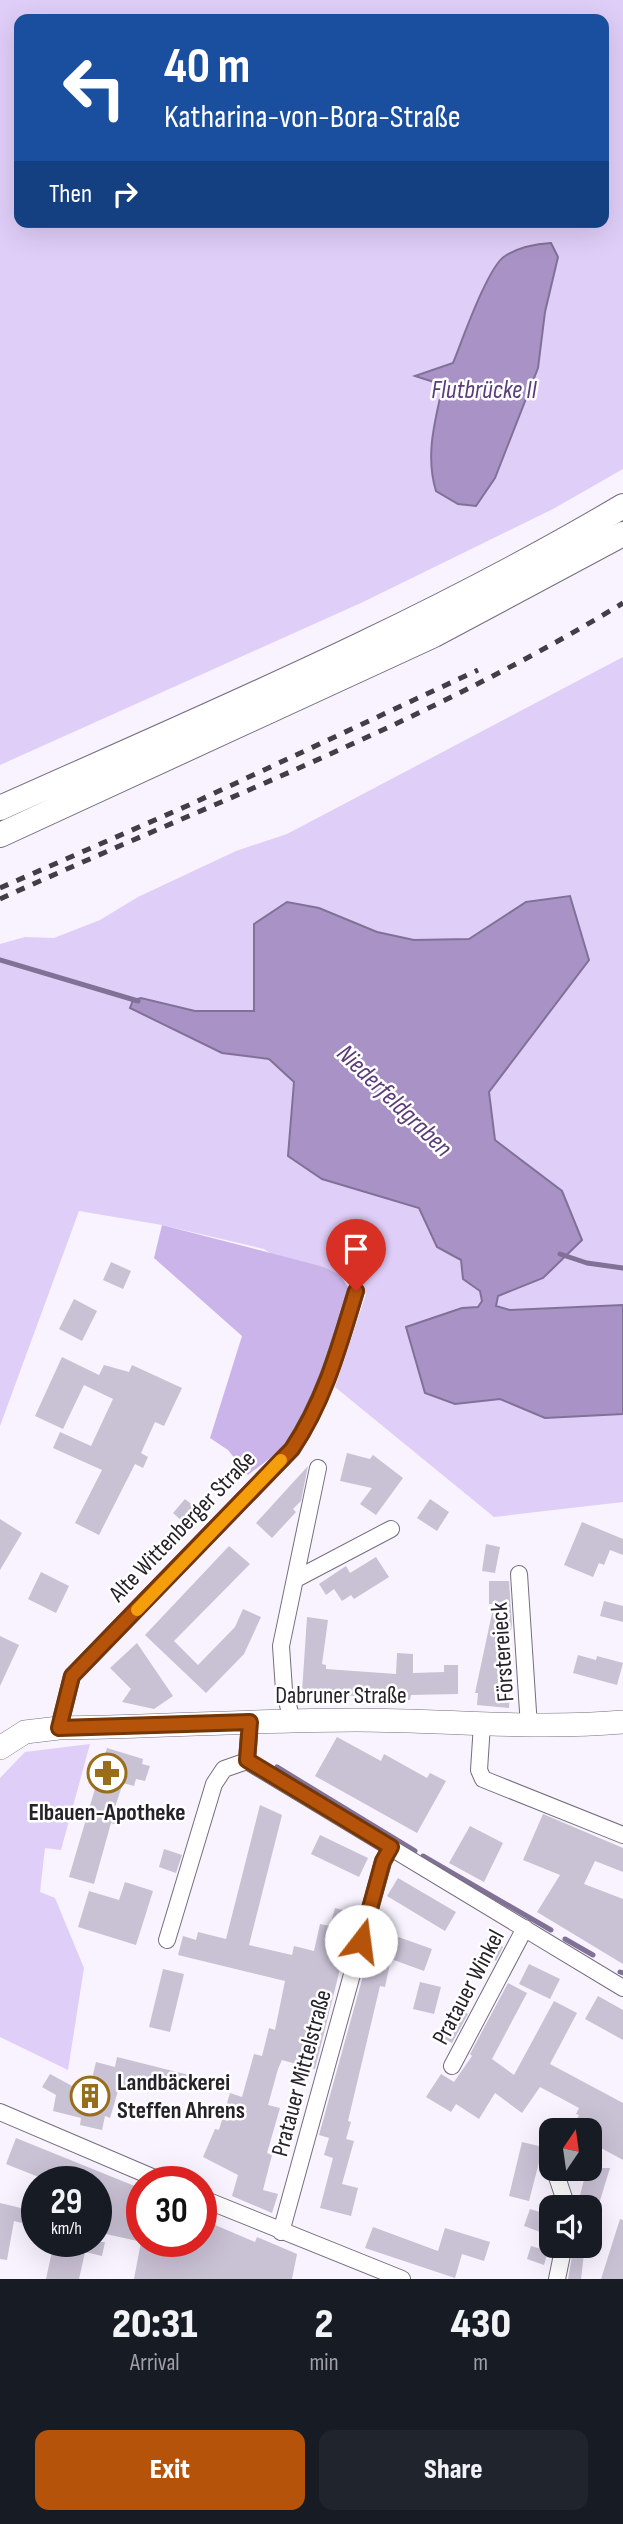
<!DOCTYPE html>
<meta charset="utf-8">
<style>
:root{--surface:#171b24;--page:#20242c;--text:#f1f3f6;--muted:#9ea1a6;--accent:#b45309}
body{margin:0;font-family:"Sofia Sans Condensed",sans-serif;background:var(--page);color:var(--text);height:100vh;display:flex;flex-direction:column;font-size:26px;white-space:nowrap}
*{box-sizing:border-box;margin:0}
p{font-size:23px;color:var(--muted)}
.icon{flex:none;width:38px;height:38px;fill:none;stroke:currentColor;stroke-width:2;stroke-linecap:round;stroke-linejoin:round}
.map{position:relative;height:2279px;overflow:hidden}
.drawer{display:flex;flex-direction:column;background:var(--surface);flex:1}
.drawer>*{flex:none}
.guide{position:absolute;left:14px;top:14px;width:595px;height:214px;border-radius:14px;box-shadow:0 7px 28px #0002;background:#1a4fa0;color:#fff;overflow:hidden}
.needle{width:46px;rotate:13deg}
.controls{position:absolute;left:539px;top:2118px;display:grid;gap:14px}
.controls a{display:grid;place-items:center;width:63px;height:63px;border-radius:14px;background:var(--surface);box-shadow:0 7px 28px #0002;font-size:35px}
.speed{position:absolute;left:21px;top:2166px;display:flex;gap:14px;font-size:35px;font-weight:700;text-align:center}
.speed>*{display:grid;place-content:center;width:91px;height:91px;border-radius:50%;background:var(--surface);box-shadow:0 7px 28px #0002;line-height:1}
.speed small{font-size:18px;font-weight:400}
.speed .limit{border:10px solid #d22;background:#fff;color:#111}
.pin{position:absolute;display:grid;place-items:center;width:60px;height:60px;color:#fff;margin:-72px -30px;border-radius:50% 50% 50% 0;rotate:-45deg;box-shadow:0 0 7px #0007}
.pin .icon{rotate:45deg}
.me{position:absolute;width:77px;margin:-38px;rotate:15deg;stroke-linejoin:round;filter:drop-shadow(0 0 5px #0008)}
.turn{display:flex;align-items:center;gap:24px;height:147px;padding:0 35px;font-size:32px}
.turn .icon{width:91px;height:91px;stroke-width:2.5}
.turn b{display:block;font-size:49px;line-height:60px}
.then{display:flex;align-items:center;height:66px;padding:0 35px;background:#0003;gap:14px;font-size:26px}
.eta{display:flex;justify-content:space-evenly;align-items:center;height:119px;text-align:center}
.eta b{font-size:42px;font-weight:800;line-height:49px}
.primary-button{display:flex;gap:14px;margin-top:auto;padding:14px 35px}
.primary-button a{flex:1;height:80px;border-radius:14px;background:var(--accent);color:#fff;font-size:28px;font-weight:800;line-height:80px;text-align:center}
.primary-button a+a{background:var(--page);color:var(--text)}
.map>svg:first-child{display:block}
.green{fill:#dfcef8;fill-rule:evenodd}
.forest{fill:#cbb4e9}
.water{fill:#a993c6;stroke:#817197;stroke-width:2}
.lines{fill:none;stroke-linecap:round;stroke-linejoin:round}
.stream{stroke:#817197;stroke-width:5}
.building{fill:#c9c1d4}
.street-casing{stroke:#756e7e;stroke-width:18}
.secondary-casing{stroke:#756e7e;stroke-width:24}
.primary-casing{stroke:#756e7e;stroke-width:26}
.street{stroke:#fff;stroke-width:16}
.secondary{stroke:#fff;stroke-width:23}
.primary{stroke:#fff;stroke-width:24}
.rail{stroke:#413e46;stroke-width:5;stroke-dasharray:9 9;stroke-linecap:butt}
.route-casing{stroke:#753606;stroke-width:18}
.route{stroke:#b45309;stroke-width:12}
.slow{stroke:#f59e0b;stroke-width:12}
.labels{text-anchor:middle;stroke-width:5;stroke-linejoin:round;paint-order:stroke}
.street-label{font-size:24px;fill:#252229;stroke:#fff}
.poi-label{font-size:24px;font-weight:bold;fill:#252229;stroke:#fff}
.water-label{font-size:26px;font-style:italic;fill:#5a3b7b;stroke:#fff}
</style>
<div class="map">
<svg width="623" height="2279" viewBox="0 0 623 2279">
<rect width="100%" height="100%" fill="#f8f3ff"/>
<!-- green -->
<path class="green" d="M0,0h623v469l-70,40 -190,93 -363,163zM19,19h585v203h-585zM558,257l-44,167 -19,54 -59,13c-11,-36 -1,-71 7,-106l-27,-9 37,-13 36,-86z
M623,657v648c-41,3 -86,10 -127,2l2,-11 45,-18 39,-38 -20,-49 -67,-51 -6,-48 99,-132 -62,-58 -57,37 -55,1 -37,-8 -58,-24 -65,16v87h-59l-54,-13 81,55 47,6 25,23 -6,74 35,23 96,29 18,39 24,13 2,19 17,12 2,10 -4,6 -16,1 -7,96 45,-5 45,19 78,-4v88l-129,15 -159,-130 31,-93 -42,-27 -48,-10 -12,-8 -102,-24 -83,-14 -79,215v-482l25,-7 29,1 46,-18 38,-23 98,-46 51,-17z
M90,1744l-29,106 -16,-2 -5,44 15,6 29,70 -16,102 -68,-33v-259l25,-26z"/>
<!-- forest -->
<path class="forest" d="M162,1225l162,42 16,8 10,15c-15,51 -26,120 -68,158 -10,10 -23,18 -34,27l-20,-25 -18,-12 32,-102 -88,-78z"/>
<!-- water -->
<path class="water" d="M551,243l7,14 -13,55 -7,56 -43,110 -19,28 -18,-2 -22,-13c-11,-36 -1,-70 7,-106l-28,-9 38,-13c9,-22 35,-97 52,-107 14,-9 30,-12 46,-13z
M570,896l19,64 -100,132 6,48 67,51 20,49 -39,38 -45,18 -2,10 14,4 113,-5v109l-78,4 -45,-19 -45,5 -30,-11 -19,-66 56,-19 16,-1 4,-6 -2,-10 -17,-12 -2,-19 -24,-13 -18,-39 -97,-29 -34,-23 6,-74 -25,-23 -47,-6 -92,-45 3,-8 8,-2 54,13h59v-87l33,-22 32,6 58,24 37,8 55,-1 57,-37z"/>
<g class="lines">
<!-- stream -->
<path class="stream" d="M0,960l138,41
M560,1254l27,9 36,5
M277,1767l138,84
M423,1856l128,74
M565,1939l28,16
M620,1972l3,1"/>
</g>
<!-- building -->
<path class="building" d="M111,1262l20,9 -8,18 -20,-9z
M74,1299l23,12 -15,30 -23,-12z
M62,1357l37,18 5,-10 25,7 3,-7 50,23 -18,38 -9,-4 -14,31 7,4 -5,11 -8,-4 -36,71 -24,-12 27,-53 -49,-22 7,-16 31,14 22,-47 -29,-14 -21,44 -28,-13z
M347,1453l23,6 3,-4 30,23 -27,37 -16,-11 12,-16 -32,-7z
M308,1466l-7,35 -8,8 3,3 -24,26 -16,-15z
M185,1499l10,8 -12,15 -10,-9z
M430,1499l19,13 -12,19 -20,-13z
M0,1519l22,14 -22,37z
M582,1522l41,17v16l-13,-5 -6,15 -5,-2 -6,14 -29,-12z
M486,1544l14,3 -5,26 -13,-2z
M229,1546l21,18 -76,77 24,24 37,-38 8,-18 18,8 -17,37 -38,39 -61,-58z
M376,1557l13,20 -35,22 -3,-4 -9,6 -8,-12 -8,6 -7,-11 27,-18 4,7z
M41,1572l28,14 -13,27 -28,-14z
M489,1581h20l3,44 -9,40h9l-3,43 -32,-3 1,-12h-3l19,-89h-5z
M604,1601l19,5v16l-23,-6z
M307,1617l21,3 -6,44 4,1v4l70,5 1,-21 16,1v19l31,-1v-7h14v29l-47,1 -1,5 -108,-8z
M0,1636l19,9 -19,41z
M137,1643l36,53 -19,13 -32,-7 9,-13 -21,-21z
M578,1655l18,5 1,-4 26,7 -6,22 -44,-12z
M337,1737l44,24 3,-7 43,24 3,-5 16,8 -29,52 -102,-57z
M107,1748l36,11 -1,5 8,2 -5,15 -9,-2 -2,7 -11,-3 -8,24 7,2 -5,16 -6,-2 -17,61 -25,-7z
M260,1805l22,10 -33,130 43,10 2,-9 20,5 6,-27 10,2 5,-18 19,5 -39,156 -33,-9 -4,9 -10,36 12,3 -13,45 5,2 -9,35 15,4 -6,19 -40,-17 6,-21 -35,-18 12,-28 4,1 11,-37 12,4 12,-43 8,2 7,-28 6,2 10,-49 -107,-26 5,-19 13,4 2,-8 28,7z
M543,1814l80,34v24l-28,-11 -11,23 39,15v65l-86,-52 23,-37 -37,-15z
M470,1826l33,17 -19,39 -35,-19z
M320,1835l48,23 -9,19 -48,-23z
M164,1849l18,6 -6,18 -17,-6z
M398,1878l58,34 -11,19 -58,-35z
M125,1882l28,9 -17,54 -58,-18 11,-36 30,9z
M376,1929l56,20 -8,22 -33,-12 -6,28 -5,-1 -32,135 3,1 -5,17 8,2 -12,43 16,4 -7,28 -31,-8 13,-50 -9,-3 5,-17 -10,-3z
M487,1938l16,9 -7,14 -16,-10z
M529,1964l31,15 -10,20 -31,-15z
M163,1969l21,5 -14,58 -21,-5z
M420,1982l21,5 -7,27 -21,-5z
M508,1983l19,10 -35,66 22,16 40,-74 23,12 -27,51 73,39v57l-33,-18v-12h-19l8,-15 -3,-1 3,-6 -39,-21 -18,26 -27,-20 -16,26 -23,-15 -5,8 -25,-15 15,-23 13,8 18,-26 -2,-2z
M598,1996l25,14v30l-38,-21z
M460,2009l8,5 -16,29 -9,-5z
M117,2057l76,19 -4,14 -24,-7 -2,7 -13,-4 -2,6 -28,-8 -10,34 -5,-2 -3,14 -22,-5 1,-7 -28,-7 3,-16 -14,-8 8,-13 24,13 1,-4 15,4 6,-25 19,5z
M16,2138l126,51v53l-36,-8 3,-20 -13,-4v-28h-56l1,-4 -35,-14z
M522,2142l21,5 -14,54 -20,-5z
M587,2168h23l-12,39h-21z
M0,2203l25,6 -3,14 -8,-2 -7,39 -7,-1z
M530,2209l20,6 -7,18 -19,-7z
M201,2219l54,23 2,-5 40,17 -5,25h-158l7,-37h60z
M620,2219l3,1v59h-22z
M373,2227l65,24 7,-23 45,14 -6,19 -22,-7 -7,24 -90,-30z
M54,2242h51l-3,14 -17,-4 -6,27h-33z
M574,2245h11l-4,34h-13z
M531,2246l17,5 -4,14 -17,-6z"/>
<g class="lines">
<defs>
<path id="street" d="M519,1574l10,153
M296,1579l95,-50
M292,1720l-8,-30 -3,-44 37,-178
M482,1724l-3,46 4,9 140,56
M59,1728l13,-52 220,-227c32,-49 47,-102 64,-158
M247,1761l376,227
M247,1761l3,-39
M167,1940l47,-156 10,-15 23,-8
M452,2066l73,-138
M0,2112l164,70
M554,2168l13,39
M201,2198l201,81
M281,2232l102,-370 8,-15
M557,2279l7,-34"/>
<path id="secondary" d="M0,1748l25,-16 34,-4c99,-1 199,-8 298,-8 89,0 177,10 266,2"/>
<path id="primary" d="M0,808c210,-94 424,-184 623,-302
M0,835l434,-200 189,-101"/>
</defs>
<!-- street casing -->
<use href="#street" class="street-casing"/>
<!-- secondary casing -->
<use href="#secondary" class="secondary-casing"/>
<!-- primary casing -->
<use href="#primary" class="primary-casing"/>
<!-- street -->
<use href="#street" class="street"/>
<!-- secondary -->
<use href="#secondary" class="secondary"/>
<!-- primary -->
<use href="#primary" class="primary"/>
<!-- rail -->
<path class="rail" d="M0,888l189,-83 289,-135
M0,899c208,-95 427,-176 623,-296"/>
</g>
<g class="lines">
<defs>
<path id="route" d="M356,1291c-17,56 -31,109 -64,158l-220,227 -13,52 191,-6 -3,38 144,87 -8,14 -22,80"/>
</defs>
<!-- route casing -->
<use href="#route" class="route-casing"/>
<!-- route -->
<use href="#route" class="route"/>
<!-- slow -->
<path class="slow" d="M137,1610l144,-150"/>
</g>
<!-- icons -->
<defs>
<symbol id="pharmacy-ring" viewBox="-11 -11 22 22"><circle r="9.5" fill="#fff" stroke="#996e1b" stroke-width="1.5"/><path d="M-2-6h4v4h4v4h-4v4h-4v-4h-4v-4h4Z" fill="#996e1b"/></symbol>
<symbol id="building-ring" viewBox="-11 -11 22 22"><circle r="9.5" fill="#fff" stroke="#996e1b" stroke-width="1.5"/><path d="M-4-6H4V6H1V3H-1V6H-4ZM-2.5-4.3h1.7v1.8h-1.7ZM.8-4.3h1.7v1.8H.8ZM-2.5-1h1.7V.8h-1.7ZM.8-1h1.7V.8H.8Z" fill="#996e1b"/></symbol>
</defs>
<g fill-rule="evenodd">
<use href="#pharmacy-ring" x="85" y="1751" width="44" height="44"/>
<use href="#building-ring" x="68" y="2074" width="44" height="44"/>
</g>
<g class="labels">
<!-- street labels -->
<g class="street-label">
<text transform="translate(182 1526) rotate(-46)" y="8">Alte Wittenberger Straße</text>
<text transform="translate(502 1652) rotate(-94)" y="8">Förstereieck</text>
<text x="341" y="1703">Dabruner Straße</text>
<text transform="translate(468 1987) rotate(-62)" y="8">Pratauer Winkel</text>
<text transform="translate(301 2073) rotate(-75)" y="8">Pratauer Mittelstraße</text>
</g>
<!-- poi labels -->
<g class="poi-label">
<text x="107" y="1820">Elbauen-Apotheke</text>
<text x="117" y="2090" text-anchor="start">Landbäckerei<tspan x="117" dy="28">Steffen Ahrens</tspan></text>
</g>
<!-- water labels -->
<g class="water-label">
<text x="484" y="398">Flutbrücke II</text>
<text transform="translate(395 1100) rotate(44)" y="9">Niederfeldgraben</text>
</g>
</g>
</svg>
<div class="controls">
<a><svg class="needle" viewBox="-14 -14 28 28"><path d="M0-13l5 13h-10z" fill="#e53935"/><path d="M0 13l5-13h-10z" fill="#9ea1a6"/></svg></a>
<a><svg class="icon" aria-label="sound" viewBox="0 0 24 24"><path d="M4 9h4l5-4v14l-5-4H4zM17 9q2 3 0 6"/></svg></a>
</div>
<div class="speed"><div>29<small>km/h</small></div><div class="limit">30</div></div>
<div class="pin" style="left:356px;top:1291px;background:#d93025"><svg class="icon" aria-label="arrive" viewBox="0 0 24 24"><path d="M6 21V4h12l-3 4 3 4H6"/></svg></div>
<svg class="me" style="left:361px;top:1941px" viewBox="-20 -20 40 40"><circle r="19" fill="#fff"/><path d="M0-13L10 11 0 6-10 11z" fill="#b45309"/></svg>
<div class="guide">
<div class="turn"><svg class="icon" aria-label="left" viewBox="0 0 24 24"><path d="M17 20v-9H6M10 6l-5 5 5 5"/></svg><div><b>40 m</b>Katharina-von-Bora-Straße</div></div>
<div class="then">Then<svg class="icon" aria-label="right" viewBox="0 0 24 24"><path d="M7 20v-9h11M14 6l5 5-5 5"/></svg></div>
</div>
</div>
<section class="drawer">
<div class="eta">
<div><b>20:31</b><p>Arrival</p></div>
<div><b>2</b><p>min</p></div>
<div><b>430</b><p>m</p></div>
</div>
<div class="primary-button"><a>Exit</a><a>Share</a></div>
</section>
